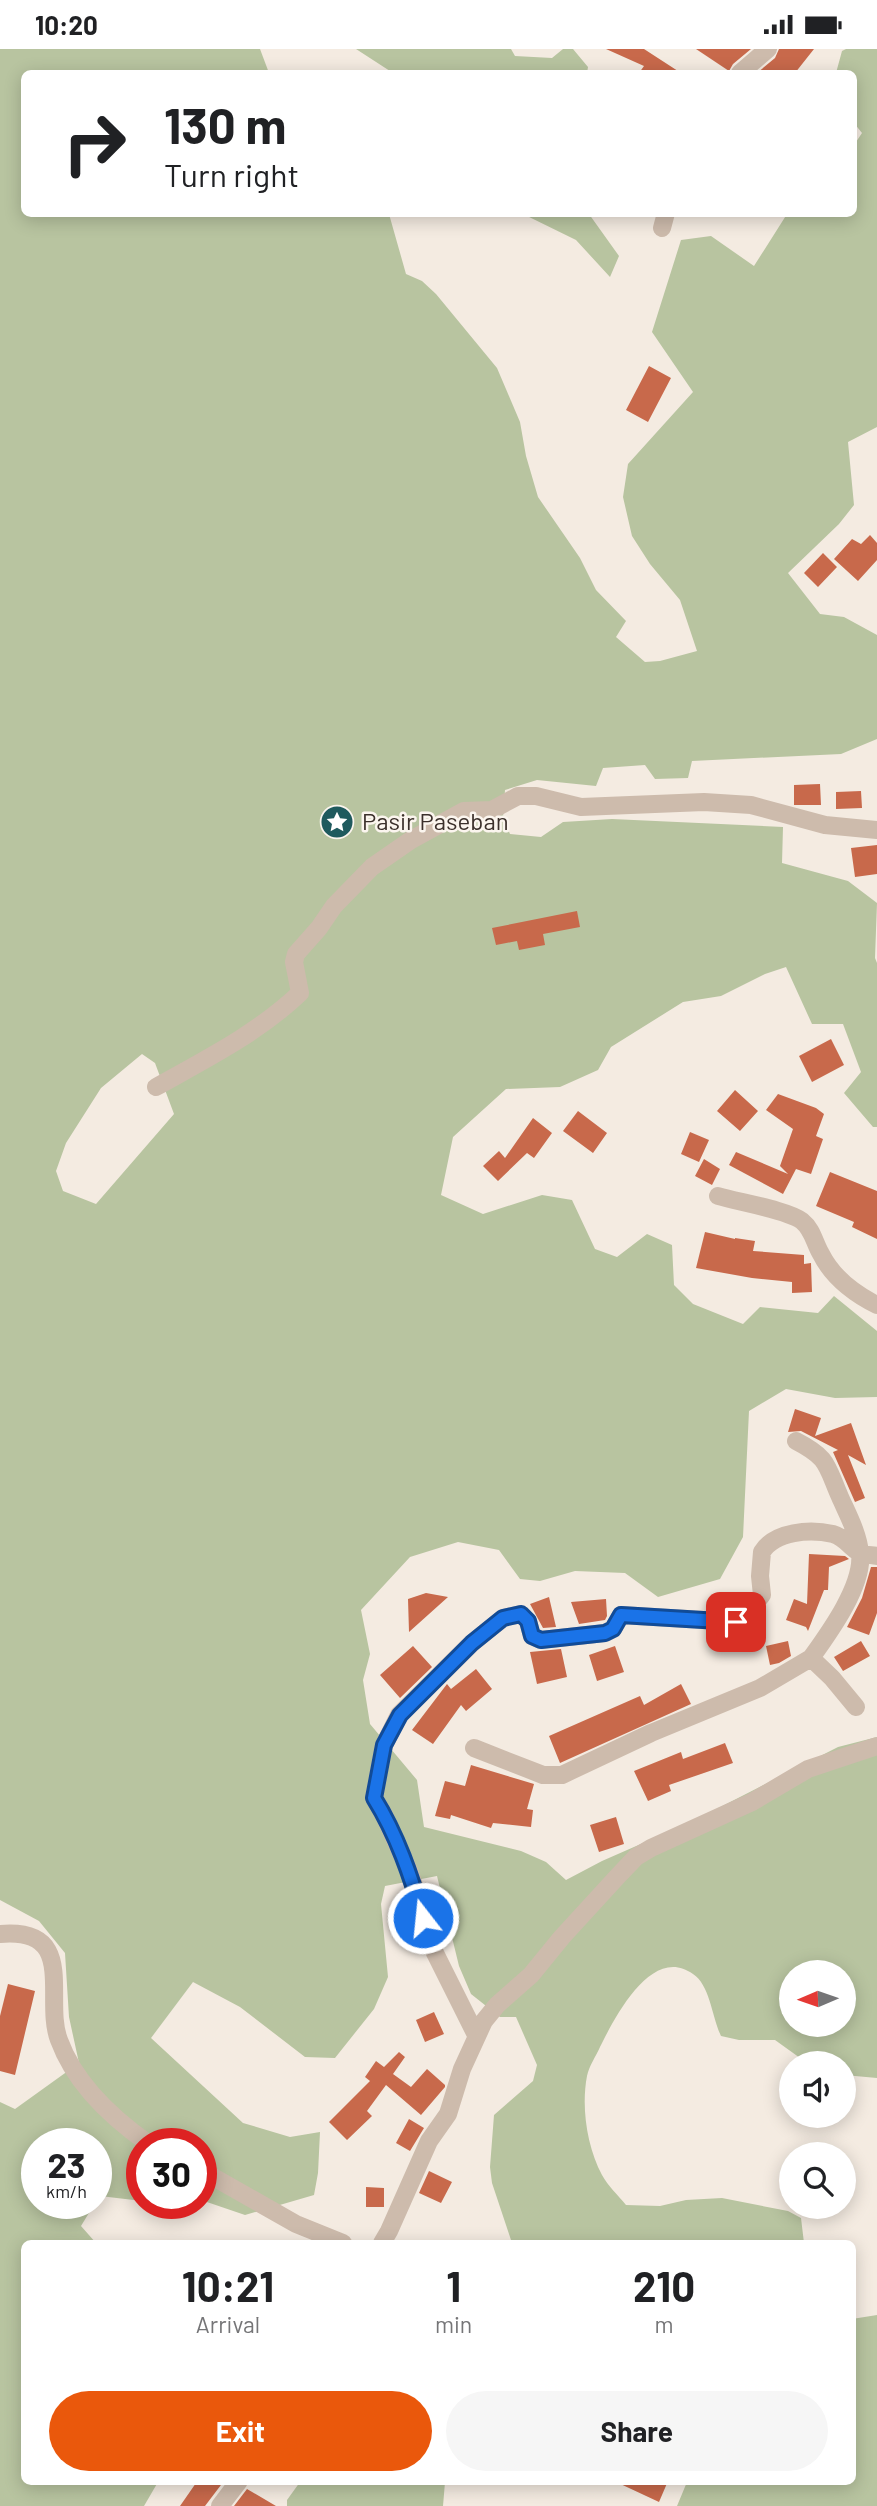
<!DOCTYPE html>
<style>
:root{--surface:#fff;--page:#f6f6f6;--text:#202124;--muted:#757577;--accent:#ea580c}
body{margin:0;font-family:Barlow,sans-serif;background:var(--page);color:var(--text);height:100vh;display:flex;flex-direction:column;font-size:26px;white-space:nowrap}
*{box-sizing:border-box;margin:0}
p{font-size:23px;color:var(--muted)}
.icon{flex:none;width:38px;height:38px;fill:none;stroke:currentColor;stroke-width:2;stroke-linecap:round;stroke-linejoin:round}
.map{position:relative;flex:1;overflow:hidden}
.panel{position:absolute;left:21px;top:2191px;width:835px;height:245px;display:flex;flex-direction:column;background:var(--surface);border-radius:10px;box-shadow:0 4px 18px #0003}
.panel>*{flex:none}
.banner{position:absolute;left:21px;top:21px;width:836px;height:147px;border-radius:10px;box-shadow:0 4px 18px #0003;background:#fff;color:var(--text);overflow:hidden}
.needle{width:46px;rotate:268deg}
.buttons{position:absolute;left:779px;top:1911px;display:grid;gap:14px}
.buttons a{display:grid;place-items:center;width:77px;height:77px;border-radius:50%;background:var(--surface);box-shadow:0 4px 18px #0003;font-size:35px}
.speed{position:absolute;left:21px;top:2079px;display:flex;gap:14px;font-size:35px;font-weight:700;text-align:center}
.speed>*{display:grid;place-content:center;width:91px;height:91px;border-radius:50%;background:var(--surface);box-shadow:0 4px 18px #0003;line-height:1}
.speed small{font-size:18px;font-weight:400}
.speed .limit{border:10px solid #d22;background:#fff;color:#111}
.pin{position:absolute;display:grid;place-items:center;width:60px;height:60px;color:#fff;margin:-30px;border-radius:14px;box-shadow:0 4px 10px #0006}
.me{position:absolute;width:77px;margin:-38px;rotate:344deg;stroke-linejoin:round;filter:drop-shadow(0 0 5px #0008)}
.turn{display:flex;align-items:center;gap:24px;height:147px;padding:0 28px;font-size:32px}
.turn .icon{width:91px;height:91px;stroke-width:2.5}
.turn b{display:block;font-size:49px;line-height:60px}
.eta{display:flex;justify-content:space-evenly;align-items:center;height:119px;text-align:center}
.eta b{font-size:42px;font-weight:700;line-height:49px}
.button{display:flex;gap:14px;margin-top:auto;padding:14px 28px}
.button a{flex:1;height:80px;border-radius:42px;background:var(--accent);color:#fff;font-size:28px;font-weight:700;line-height:80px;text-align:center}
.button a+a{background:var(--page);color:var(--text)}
.status{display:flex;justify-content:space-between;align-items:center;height:49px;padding:0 35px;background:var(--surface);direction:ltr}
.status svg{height:19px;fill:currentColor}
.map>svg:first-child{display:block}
.green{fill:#b8c4a0;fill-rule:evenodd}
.building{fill:#c8694b}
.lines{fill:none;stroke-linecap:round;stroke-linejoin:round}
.minor{stroke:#cdbbac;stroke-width:18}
.route-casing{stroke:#114b97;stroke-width:18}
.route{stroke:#1a73e8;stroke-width:12}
.labels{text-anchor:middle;stroke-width:5;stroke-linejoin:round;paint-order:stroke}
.poi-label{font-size:24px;fill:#3b302b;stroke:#fbf5ee;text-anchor:start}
</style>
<div class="status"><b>10:20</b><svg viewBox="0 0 49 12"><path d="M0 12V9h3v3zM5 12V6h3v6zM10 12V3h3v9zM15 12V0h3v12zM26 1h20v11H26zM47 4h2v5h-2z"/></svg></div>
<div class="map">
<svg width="877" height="2457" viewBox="0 0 877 2457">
<rect width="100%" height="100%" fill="#f4ebe1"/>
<!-- green -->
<path class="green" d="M0,0h260l9,24h-245v140l365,1 17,60 16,7 14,13 61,74 23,54 6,34 12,41 42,61 16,32 30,31 -10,16 29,25 15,-1 37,-10 -17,-51 -30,-36 -18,-28 -9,-39 5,-33 65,-72 -41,-60 29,-92 30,-4 43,30 33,-52 67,-1v-68l8,-12 -8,-10v-50h-18l6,-22 4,-2h31v378l-29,15 6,63 -15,19 -51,49 32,41 24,3 33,18v104l-36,15 -149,7 -4,17 -33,1 -10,-14 -42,3 -7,18 -59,-6 -32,10 -2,28 7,16 31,3 22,-15 49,-3 171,8 -1,36 66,18 29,22 -2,55 2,5v164h-4l-29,-34 17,-21 -18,-48h-31l-26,-57 -21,7 -44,22 -38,6 -72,45 -13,23 -38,17 -54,2 -53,48 -12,58 42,19 59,-19 30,5 23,49 22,8 30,-23 25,11 2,40 19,19 50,20 17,-17 58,6 16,-17 43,35v66l-42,1 -49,-9 -37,22 -6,126 -23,42 -62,18 -33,-24 -50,-2 -35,10 -20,-2 -21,-29 -41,-8 -48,15 -49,53 9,44 -7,26 7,44 47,56 7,47 97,24 25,11 20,18 36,-19 89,-39 147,-75 39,-10v341l-33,-3v-12h-37l-32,-23h-36l-18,-4c-9,-19 -11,-51 -28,-62 -41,-30 -78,43 -93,73 -4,9 -11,19 -13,29 -6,31 0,71 15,99 6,11 16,20 24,30l34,1 26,-6 36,-2 66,13 13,7 3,25h-292l-20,-60 -2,-16 4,-52 39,-34 4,-16 -21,-48h-16l-29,-23 -12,-28 -22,-90 -52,10 -4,18 7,73 -14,32 -39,49 -30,-1 -65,-50 -47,-25 -42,56 92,85 47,14 30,-5 -2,41 -4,22 -69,20 -44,-15v-56h-59v57l-42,-5 -4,5v-57h-59v59h58l-14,23 15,17h-72v238l134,1 -14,24h-144v-404l15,7 64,-46 -10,-46 -4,-64 -26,-32 -39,-21zM142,1005l13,9 19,51 -78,90 -33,-13 -7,-20 10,-28 35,-55zM791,1923h53v53h-53z
M356,0h155l4,7 37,2 11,-9h10l15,18 -1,6h-194z
M523,165h66l30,42 -9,21 -34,-37z
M877,2266v191h-200l10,-24 165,-1v-162z
M300,2433h145l-2,24h-156v-6z"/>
<!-- building -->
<path class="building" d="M606,0h38l37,24h-42l5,-7z
M696,0h55l-18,15 -4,7z
M779,0h35l-19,24h-38l18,-15z
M649,317l22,12 -23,44 -22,-12z
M870,486l7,8v17l-19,21 -24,-22 18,-20 9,5z
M823,504l14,14 -19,20 -14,-14z
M820,735l1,21h-27v-20z
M861,742l1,17 -26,1v-17z
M877,796v29l-22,3 -4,-29z
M577,862l3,16 -37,7 2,11 -26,5 -2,-9 -21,4 -4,-17z
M831,990l13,26 -32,17 -13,-26z
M735,1041l23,21 -18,20 -23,-20z
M778,1045l38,14 8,6 -8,22 7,3 -12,35 -15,-5 -13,25 -54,-29 7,-13 52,22 -8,-8 13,-37 -27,-19z
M578,1062l29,22 -14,20 -30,-22z
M533,1069l19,15 -18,25 -7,-5 -29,28 -15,-15 16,-15 6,7z
M690,1083l19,8 -10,22 -18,-8z
M704,1110l16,10 -8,16 -17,-9z
M830,1123l47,19v48l-25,-12 2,-5 -38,-16z
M705,1183l30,7v-1l20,3 -2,10 51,4v9l7,-1 1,29 -20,1v-11l-40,-4 -56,-10z
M795,1360l26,9 -6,18 36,-13 15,42 -18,-10 17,43 -10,4 -22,-50 5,-2 -37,-19 -13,1z
M809,1505l36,2 4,3 -20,8 -1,23h-4l-16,41 -2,-4 -20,-7 8,-21 13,5z
M871,1518h6v46l-8,22 -22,-8 15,-29z
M426,1544l22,4 -39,35 -1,-33z
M549,1548l7,30 -13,1 -13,-24z
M606,1550l1,17 -2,4 -26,4 -8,-22z
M788,1592l3,15 -12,7 -9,2 -4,-19z
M861,1592l9,15 -27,15 -9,-14z
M413,1597l19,21 -32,31 -20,-23z
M615,1597l9,26 -27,9 -8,-26z
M561,1600l6,28 -30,7 -7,-32z
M476,1620l16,20 -26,22 -5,-6 -28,39 -21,-14 35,-46 4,5z
M681,1635l10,20 -131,59 -11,-27 91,-40 4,9z
M725,1694l8,20 -64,22 2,6 -23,10 -14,-30 47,-19 2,7z
M471,1716l63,19 -7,25 6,1 -2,17 -38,-4 -2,5 -40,-13 -1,4 -15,-3 10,-35 20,5z
M616,1768l8,27 -25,8 -9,-27z
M8,1935l27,7 -20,84 -15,-4v-55z
M434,1963l10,22 -19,8 -9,-22z
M399,2003l6,5 -12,17 18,13 16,-18 18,16v2l-24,28 -35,-30 -19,26 5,5 -25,24 -18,-18 41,-41 -5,-4 11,-16 8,6z
M409,2070l15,9 -14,23 -14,-8z
M429,2122l23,11 -11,21 -22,-10z
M366,2138l18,1v19h-18z
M193,2432h31l-19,25h-25l16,-23z
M614,2432h54l-9,21z
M247,2440l29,17h-42z"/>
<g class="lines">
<!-- minor -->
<path class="minor" d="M740,24l28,-24
M662,179l4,-15
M156,1038c50,-28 102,-54 144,-94l-6,-31 2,-8 23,-26 15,-22 38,-39 39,-27 53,-29 28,-1 26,-14h18l45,11 123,-5 47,3 74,20 52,5
M718,1147c20,6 70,14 84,25 11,9 12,21 19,33 12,24 32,39 56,51
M796,1392c33,17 30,24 44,56 8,18 18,36 20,56 4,32 -31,80 -49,105l21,20 24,29
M474,1699l69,27h19l89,-42 109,-45 51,-30
M0,1885c79,-7 43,65 59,106 16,44 53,78 90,104
M476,1986l-41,-82 -25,-80 -26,-58 -10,-17 10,-53 15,-30 73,-72 31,-25 18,-4 7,7 4,15 9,4 64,-7 8,-4 8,-14 115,7 9,-7 17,-20 -2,-19 2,-24c13,-21 48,-23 71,-18 12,3 17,14 27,19 5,2 12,2 17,3
M201,2121l95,54 47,19
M382,2194l7,-12 40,-90 19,-27 14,-45 22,-48 13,-16 34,-30 31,-38 55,-60 19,-20 15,-9 101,-46 56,-33 69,-23
M220,2457l19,-25"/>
</g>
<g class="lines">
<defs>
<path id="route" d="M423,1869c-12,-42 -26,-83 -49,-120l10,-53 16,-30 72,-72 31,-25 18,-4 7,7 4,15 9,4 64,-7 8,-4 8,-14 115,7"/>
</defs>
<!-- route casing -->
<use href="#route" class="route-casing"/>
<!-- route -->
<use href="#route" class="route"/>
</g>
<!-- icons -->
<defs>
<symbol id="sight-disc" viewBox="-11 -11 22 22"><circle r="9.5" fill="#1f5a5e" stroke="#fbf5ee"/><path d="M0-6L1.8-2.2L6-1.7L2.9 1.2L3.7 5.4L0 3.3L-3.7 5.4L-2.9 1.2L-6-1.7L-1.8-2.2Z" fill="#fff"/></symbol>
</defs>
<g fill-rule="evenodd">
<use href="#sight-disc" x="318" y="754" width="38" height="38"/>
</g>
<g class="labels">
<!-- poi labels -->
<g class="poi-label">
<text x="362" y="781">Pasir Paseban</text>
</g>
</g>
</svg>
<div class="buttons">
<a><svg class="needle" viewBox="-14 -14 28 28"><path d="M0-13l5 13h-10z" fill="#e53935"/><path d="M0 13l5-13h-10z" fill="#757577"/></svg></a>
<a><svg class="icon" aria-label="sound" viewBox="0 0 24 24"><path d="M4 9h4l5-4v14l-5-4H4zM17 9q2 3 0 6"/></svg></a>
<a><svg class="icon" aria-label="search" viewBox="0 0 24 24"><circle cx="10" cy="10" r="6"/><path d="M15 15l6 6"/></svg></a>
</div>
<div class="speed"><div>23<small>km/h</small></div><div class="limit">30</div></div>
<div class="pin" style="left:736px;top:1573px;background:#d93025"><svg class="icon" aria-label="arrive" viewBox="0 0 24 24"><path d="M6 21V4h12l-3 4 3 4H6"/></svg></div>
<svg class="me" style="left:423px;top:1869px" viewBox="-20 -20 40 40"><circle r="17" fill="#1a73e8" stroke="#fff" stroke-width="3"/><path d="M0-11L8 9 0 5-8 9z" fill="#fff"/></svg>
<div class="banner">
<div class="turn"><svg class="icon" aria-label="right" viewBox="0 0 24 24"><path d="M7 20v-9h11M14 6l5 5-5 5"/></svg><div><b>130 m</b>Turn right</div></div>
</div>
<section class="panel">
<div class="eta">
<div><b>10:21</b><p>Arrival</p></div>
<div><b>1</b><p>min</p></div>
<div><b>210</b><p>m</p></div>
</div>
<div class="button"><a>Exit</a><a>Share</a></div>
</section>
</div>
